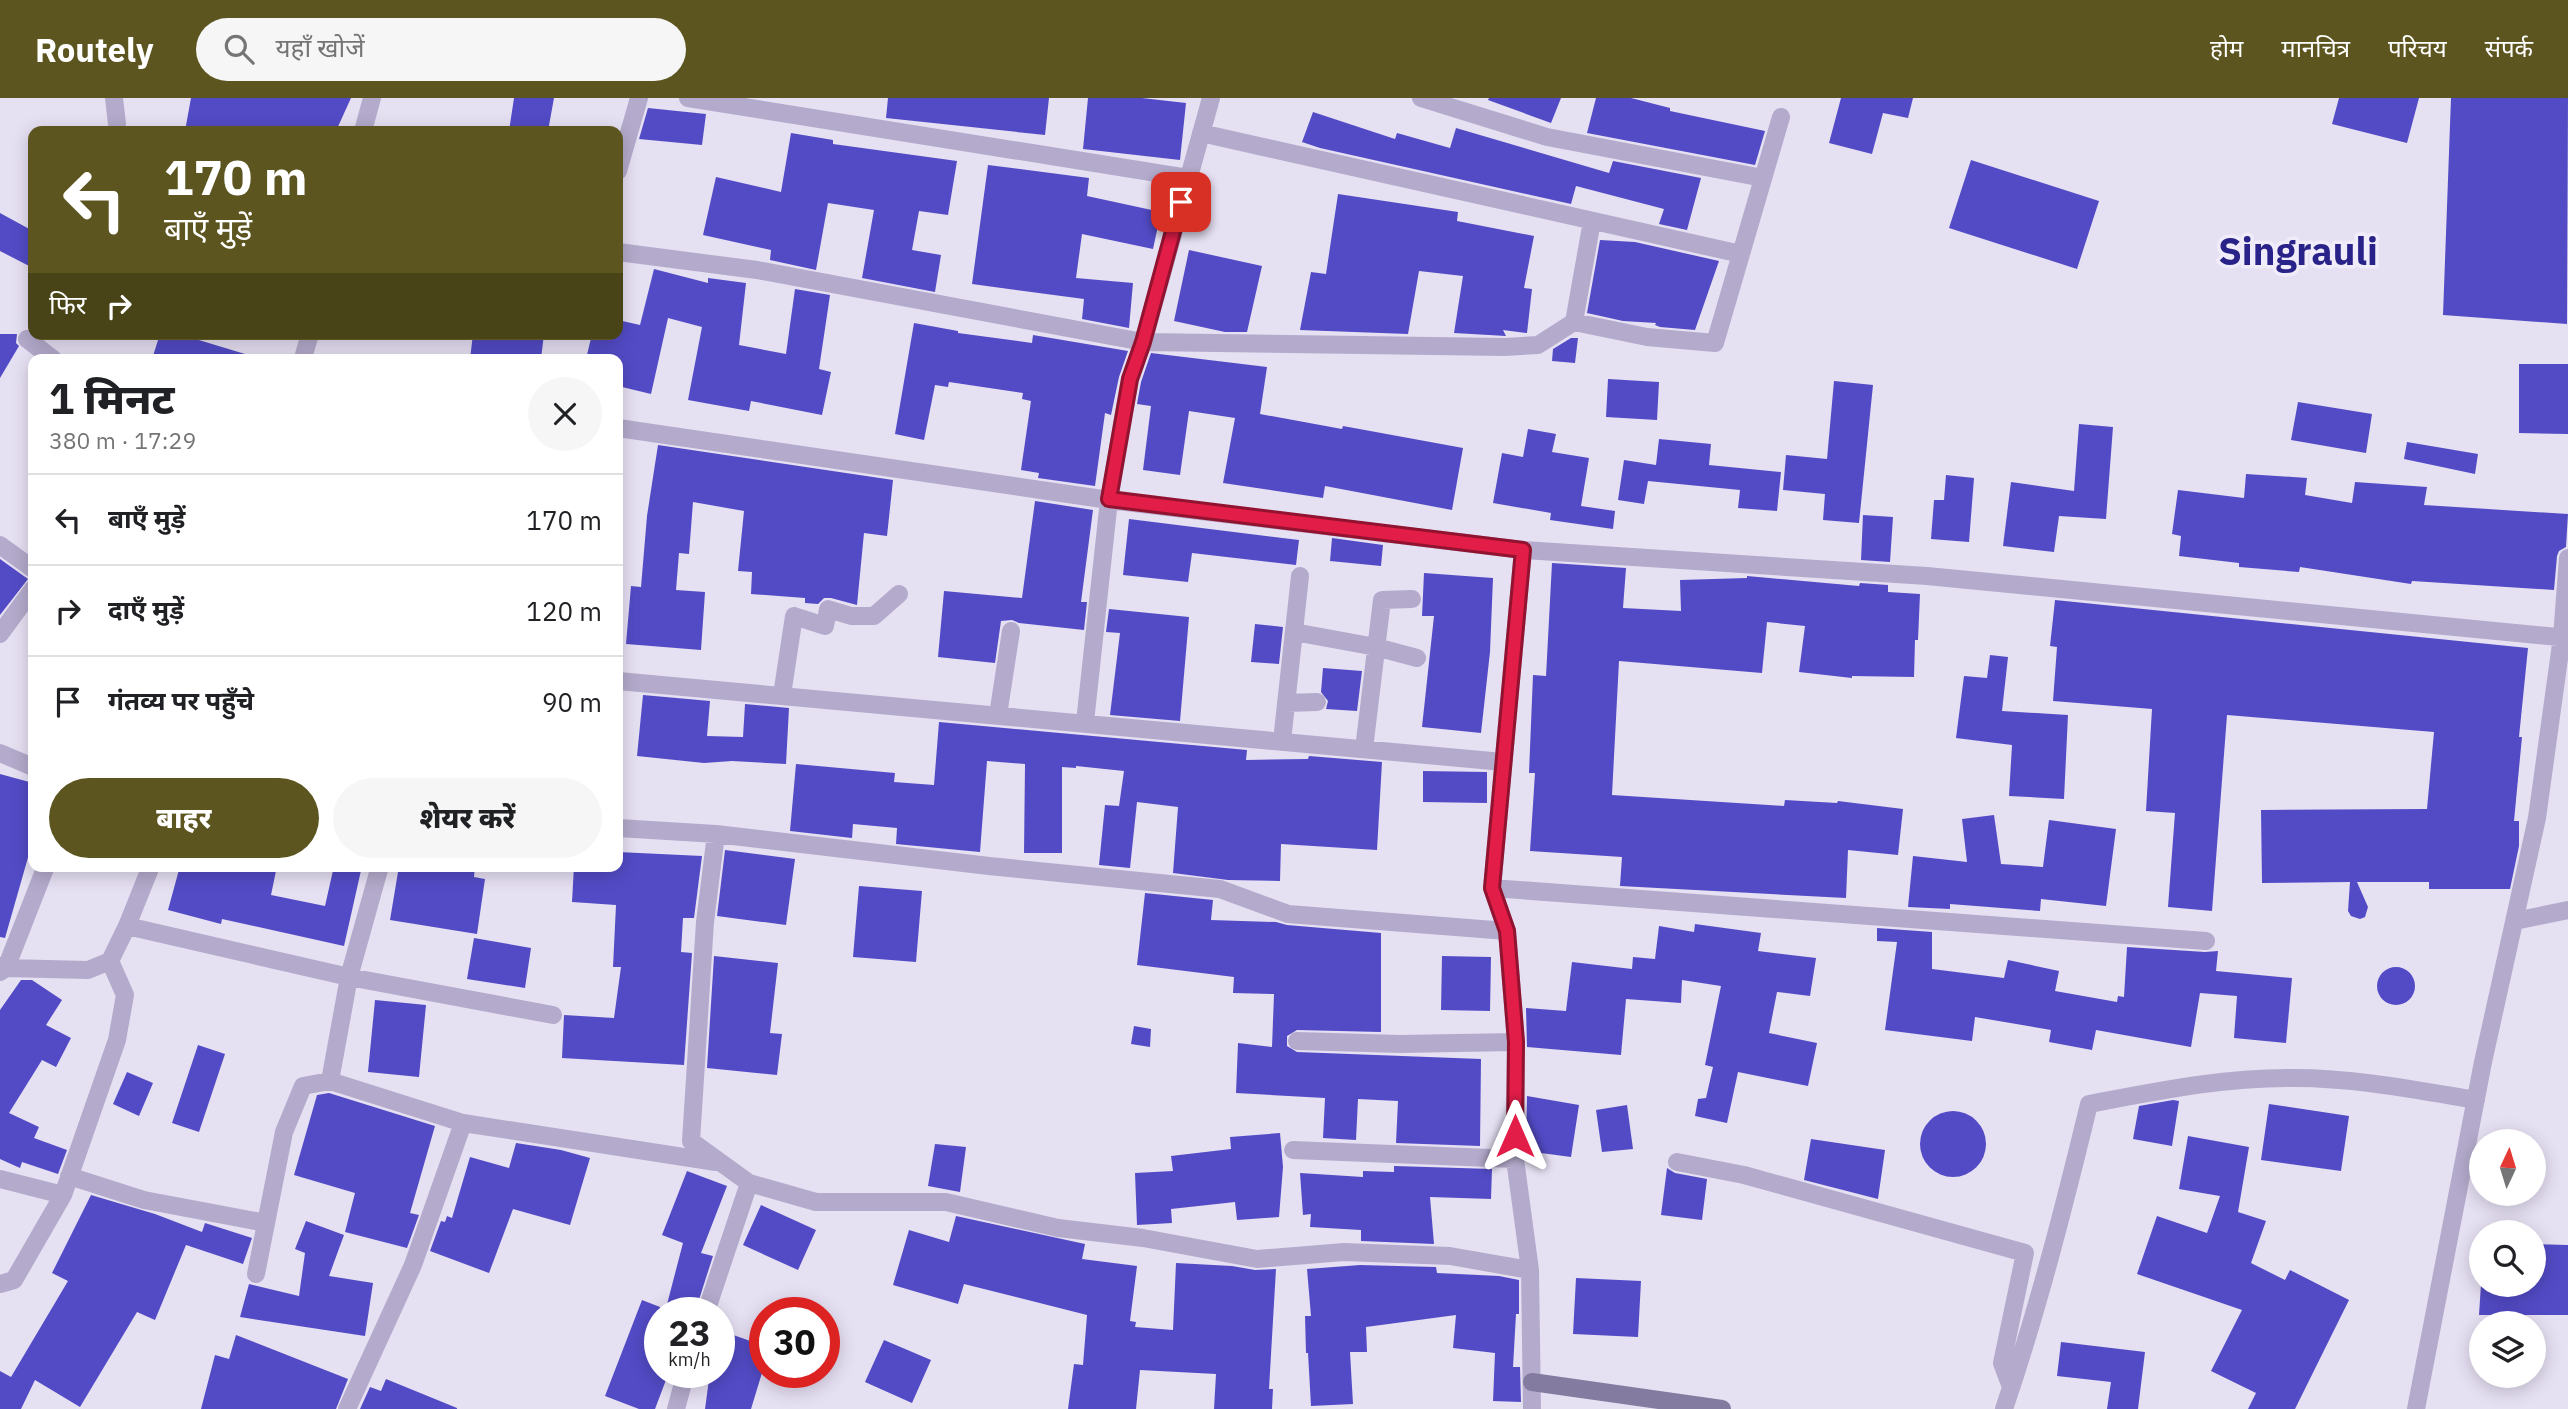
<!DOCTYPE html>
<html lang="hi">
<meta charset="utf-8">
<style>
:root{--surface:#fff;--page:#f6f6f6;--text:#202124;--muted:#757577;--line:#e0e0e0;--accent:#5c551f}
body{margin:0;font-family:"IBM Plex Sans","Noto Sans Devanagari",sans-serif;background:var(--page);color:var(--text);height:100vh;display:flex;flex-direction:column;font-size:26px;white-space:nowrap}
*{box-sizing:border-box;margin:0}
p{font-size:23px;color:var(--muted)}
.icon{flex:none;width:38px;height:38px;fill:none;stroke:currentColor;stroke-width:2;stroke-linecap:round;stroke-linejoin:round}
.map{position:relative;flex:1;overflow:hidden}
.side{position:absolute;left:28px;top:256px;width:595px;height:518px;display:flex;flex-direction:column;background:var(--surface);border-radius:14px;box-shadow:0 4px 18px #0003}
.side>*{flex:none}
.hud{position:absolute;left:28px;top:28px;width:595px;height:214px;border-radius:14px;box-shadow:0 4px 18px #0003;background:#5c551f;color:#fff;overflow:hidden}
.needle{width:46px;rotate:4deg}
.buttons{position:absolute;left:2469px;top:1031px;display:grid;gap:14px}
.buttons a{display:grid;place-items:center;width:77px;height:77px;border-radius:50%;background:var(--surface);box-shadow:0 4px 18px #0003;font-size:35px}
.speed{position:absolute;left:644px;top:1199px;display:flex;gap:14px;font-size:35px;font-weight:700;text-align:center}
.speed>*{display:grid;place-content:center;width:91px;height:91px;border-radius:50%;background:var(--surface);box-shadow:0 4px 18px #0003;line-height:1}
.speed small{font-size:18px;font-weight:400}
.speed .limit{border:10px solid #d22;background:#fff;color:#111}
.pin{position:absolute;display:grid;place-items:center;width:60px;height:60px;color:#fff;margin:-30px;border-radius:14px;box-shadow:0 4px 10px #0006}
.me{position:absolute;width:77px;margin:-38px;rotate:0deg;stroke-linejoin:round;filter:drop-shadow(0 0 5px #0008)}
.turn{display:flex;align-items:center;gap:24px;height:147px;padding:0 21px;font-size:32px}
.turn .icon{width:91px;height:91px;stroke-width:2.5}
.turn b{display:block;font-size:49px;line-height:60px}
.then{display:flex;align-items:center;height:66px;padding:0 21px;background:#0003;gap:14px;font-size:26px}
.round{display:grid;place-items:center;flex:none;width:74px;height:74px;border-radius:37px;background:var(--page)}
.summary{display:flex;align-items:center;justify-content:space-between;height:119px;padding:0 21px}
h1{font-size:42px;font-weight:800;line-height:52px}
.cta{display:flex;gap:14px;margin-top:auto;padding:14px 21px}
.cta a{flex:1;height:80px;border-radius:42px;background:var(--accent);color:#fff;font-size:28px;font-weight:800;line-height:80px;text-align:center}
.cta a+a{background:var(--page);color:var(--text)}
ul{padding:0;list-style:none}
li{display:flex;align-items:center;gap:21px;height:91px;padding:0 21px;border-top:2px solid var(--line)}
li div{flex:1}
li b{display:block;font-size:26px}
li em{font-style:normal}
header{display:flex;align-items:center;gap:42px;box-sizing:border-box;height:98px;padding:0 35px;background:var(--accent);color:#fff}
header strong{font-size:33px}
nav{display:flex;gap:38px;margin-inline-start:auto;font-size:24px}
.search{width:490px;height:63px;background:var(--page);display:flex;align-items:center;gap:18px;box-sizing:border-box;padding:0 24px;border-radius:38px;color:var(--muted);font-size:26px}
.map>svg:first-child{display:block}
.building{fill:#534bc6}
.lines{fill:none;stroke-linecap:round;stroke-linejoin:round}
.street{stroke:#b4abcc;stroke-width:18}
.secondary{stroke:#837ca0;stroke-width:18}
.route-casing{stroke:#92132f;stroke-width:18}
.route{stroke:#e11d48;stroke-width:12}
.labels{text-anchor:middle;stroke-width:7;stroke-linejoin:round;paint-order:stroke}
.town-label{font-size:38px;font-weight:bold;fill:#292389;stroke:#f1ecfa}
</style>
<header>
<strong>Routely</strong>
<div class="search"><svg class="icon" aria-label="search" viewBox="0 0 24 24"><circle cx="10" cy="10" r="6"/><path d="M15 15l6 6"/></svg>यहाँ खोजें</div>
<nav><a>होम</a><a>मानचित्र</a><a>परिचय</a><a>संपर्क</a></nav>
</header>
<div class="map">
<svg width="2568" height="1311" viewBox="0 0 2568 1311">
<rect width="100%" height="100%" fill="#e6e0f3"/>
<!-- building -->
<path class="building" d="M191,0h160l-15,33h-151z
M514,0h40l-6,33h-39z
M888,0h161l-4,37 -159,-17z
M1088,0h54l44,5 -6,57 -97,-11z
M1489,0h72l-10,25 -63,-23z
M1596,0h35l39,10v3l95,20 -10,34 -168,-32z
M1841,0h72l-5,20 -25,-5 -11,41 -43,-11z
M2339,0h80l-12,45 -75,-19z
M2451,0h117l-1,226 -124,-9z
M648,10l58,6 -4,31 -63,-6z
M1313,14l82,27 2,-6 53,15 6,-20 153,45 4,-12 88,17 -14,52 -28,-6 5,-15 -88,-23 -5,18 -251,-56 -18,-6z
M791,35l42,7v4l124,17 -9,54 -29,-4 -7,39 29,5 -6,37 -73,-14 12,-68 -46,-7 -12,67 -46,-10 1,-10 -68,-15 13,-58 65,15z
M1971,62l128,41 -22,68 -128,-41z
M988,67l101,13 -2,18 74,16 -8,37 -71,-15 -6,44 57,5 -4,45 -47,-9 2,-20 -112,-15z
M1338,96l120,18 -1,9 77,15 -10,52 8,1 -5,44 -24,-3 3,6 -52,-3 9,-57 -44,-5 -11,63 -108,-4 11,-58 15,2z
M0,115l33,18v37l-33,-17z
M1600,142l35,2 84,19 -24,69 -35,-3 -5,-2 1,-2 -33,-2 -36,-8z
M1189,152l73,16 -15,66h-22l-51,-11z
M654,171l54,14v-5l38,5 -7,62 47,9 9,-65 35,6 -11,74 12,3 -9,43 -71,-14 -2,10 -61,-11 14,-73 -34,-9 -17,76 -33,-8v-27h-32l6,-25h26v-14l22,5z
M914,225l44,8v2l74,10 1,-8 95,16 -9,26 -8,38 -6,-2 -10,73 -57,-8 1,-5 -18,-3 10,-69 -9,-2 1,-6 -74,-11 -1,5 -13,-2 -11,55 -29,-6z
M0,236h17l-1,9 3,3 -19,32z
M160,236h19l66,20 -1,5h-92z
M473,236h71l-3,25h-71z
M1571,240h7l-3,25 -23,-2 1,-12z
M1151,255l116,14 -7,47 82,15 1,-3 120,22 -11,62 -127,-24 -2,12 -100,-15 12,-65 -46,-7 -9,64 -37,-5 8,-64 -14,-2 4,-22z
M2519,266h49v70l-49,-1z
M1608,281l51,3 -2,38 -51,-3z
M1834,283l39,4 -14,138 -36,-3 2,-26 -42,-4 3,-35 41,4z
M2298,304l74,12 -6,39 -75,-13z
M2079,326l34,3 -7,92 -47,-3 -5,36 -51,-6 8,-64 63,9z
M1528,331l28,5 -4,18 37,6 -8,48 34,5 -2,18 -63,-9 1,-7 -58,-10 9,-50 21,4z
M1659,341l52,5 -2,21 72,7 -4,39 -39,-3 2,-18 -92,-9 -4,23 -26,-4 6,-40 32,5z
M2407,344l71,12 -3,20 -71,-15z
M658,347l235,35 -6,56 -23,-3 -7,72 -26,-7h-7l-6,6 -13,-1v-5l-54,-4 1,-22 -14,-1 6,-60 -51,-9 -4,52 -10,-1 -3,37 29,2 -4,58 -75,-6 5,-58 10,1 6,-71z
M2246,376l61,4 -2,17 47,8 3,-21 72,5 -3,18 144,9 -2,33 -7,4 -2,5 -3,34 -142,-9 -1,3 -111,-17 -1,5 -60,-5v-4l-60,-7 2,-20 -9,-2 6,-44 66,8z
M1946,377l28,3 -5,64 -38,-3 3,-39h10z
M1035,403l58,9 -12,92h6l-3,28 -65,-7 -7,-3 -11,1 -6,42 -57,-6 6,-66 78,7z
M1863,417l30,2 -3,45 -29,-2z
M1129,421l170,21 -3,25 -104,-12 -4,29 -65,-7z
M1332,440l51,7 -2,21 -51,-5z
M0,461l28,20 -28,36z
M1552,465l74,5 -3,40 58,3 -1,-31 67,-2v-2l112,10 1,-3 28,2v7l32,2 -2,46h-3l-1,37 -62,-1v2l-53,-6 6,-46 -38,-4 -5,51 -143,-12 -7,134 172,11 1,-6 52,3 1,-2 65,8 -5,46 -50,-5 -2,48 -226,-12 2,-29 -92,-6 5,-78h-6l4,-98 13,1z
M1424,475l69,5 -3,74 -9,81 -59,-6 12,-111h-12z
M2055,502l473,48 -9,89h3l-8,84h5v25l-9,43h-81v-7h-72l11,25 -3,10 -5,2 -9,-3 -3,-5 2,-29 -88,1 -1,-73 166,-1 7,-77 -207,-17 -15,196 -44,-4 7,-94 -29,-2 6,-102 -99,-8 4,-54 -7,-1z
M1109,511l80,8 -9,104 -70,-6 10,-82 -14,-1z
M1255,526l28,3 -4,37 -28,-2z
M1990,557l18,2 -6,54 66,4 -4,84 -55,-3 3,-51 -56,-7 8,-62 23,2z
M1323,570l39,3 -5,40 -31,-2 2,-8 -7,-9z
M643,597l67,6 -3,35 36,1 2,-33 44,4 -3,56 -54,-3 -28,2 -67,-7z
M939,624l308,28 -1,10 62,-1 1,-3 73,6 -5,88 -96,-6 -1,37 -52,-1 -55,-7 5,-66 -41,-5 -7,66 -31,-3 6,-60 14,1 5,-35 -48,-5v2l-14,-1v86h-38l1,-89 -38,-3 -7,91 -84,-8 1,-16 -44,-4 -1,14 -62,-7 6,-67 99,9 -1,9 40,3z
M1423,673l64,1v31l-64,-1z
M0,676l33,9v57l-28,98 -5,-1z
M1994,717l7,49 42,3 6,-47 67,9 -10,77 -65,-7 -1,12 -90,-7v5l-42,-2 5,-51 54,6 -5,-43z
M725,752l70,9 -9,66 -69,-9z
M618,754l84,4 -8,62h-11l-2,34 11,1 -8,112 -122,-7 2,-43 50,3 7,-51h-8l3,-62 -44,-3 2,-36h44z
M180,768h97l-6,29 54,11 9,-40h28l-18,80 -122,-27 -1,5 -53,-14z
M399,768h76l-1,11 11,2 -8,55 -87,-14z
M859,788l63,5 -6,71 -63,-5z
M1145,795l68,7 -2,20 65,2 11,3 94,8v99l-84,-2 -10,6v10l10,6 184,7 -1,87 -84,-3 2,-42 -40,-2 -2,41 -33,-2 2,-40 -89,-5 2,-50 34,4 2,-53 -41,-1 1,-16 -97,-12z
M1695,826l66,9 -3,18 58,7 -6,38 -33,-4 -8,41 48,10 -9,43 -70,-14 -11,51 -32,-7 3,-17 8,-1 7,-31 -8,-2 16,-79 -39,-6 -1,23 -55,-4 -5,56 -94,-8 -1,-39 40,3 6,-49 60,7 1,-12 22,2 4,-33 35,6z
M1877,830l55,4v37l72,9 4,-18 51,11 -4,20 62,11 1,-6 6,1 3,-50 78,5 13,-1 -2,20 76,7 -6,65 -52,-5 3,-42 -37,-3 -9,54 -95,-17 -4,20 -43,-8 2,-12 -76,-13 -3,24 -87,-11 12,-88 -20,-1z
M474,840l57,10 -6,40 -58,-9z
M714,858l64,7 -8,70 12,1 -5,41 -70,-7z
M1442,858l49,1 -1,54 -49,-1z
M2377 888a19 19 0 1 1 38 0a19 19 0 1 1-38 0Z
M21,882h11l30,20 -16,25 25,13 -15,29 -14,-7 -33,53 30,14 -5,11 33,12 -9,24 -36,-12 -2,6 -20,-9v-149z
M375,902l51,5 -7,72 -51,-5z
M1134,928l17,3 -1,18 -19,-3z
M198,947l27,9 -26,78 -27,-9z
M127,974l26,11 -14,33 -26,-12z
M329,995l106,33 -25,87 9,2 -12,33 -62,-16 10,-39 -61,-18 23,-80z
M1527,998l52,9 -8,52 -45,-6z
M2173,1002l6,1 -7,45 -39,-7 6,-33z
M2269,1006l80,12 -8,55 -80,-11z
M1627,1007l6,44 -31,3 -6,-42z
M1920 1046a33 33 0 1 1 66 0a33 33 0 1 1-66 0Z
M1280,1035l3,34 -4,50 -42,3 -2,-18 -64,7 1,14 -35,2 -2,-52 38,-2 -2,-15 60,-7 -1,-12z
M2188,1038l61,11 -11,65 28,9 -15,42 34,17 5,-10 59,30 -54,109h-47l8,-16 -45,-22 31,-61 -105,-36 20,-58 50,17 13,-37 -41,-7z
M1811,1041l74,11 -7,49 -74,-19z
M516,1045l45,7 29,8 -20,67 -57,-16 -24,64 -59,-22 11,-30 4,1 2,-6 5,2 18,-61 39,11z
M935,1046l31,3 -6,45 -32,-6z
M1394,1068l98,3 -1,30 -61,-2 4,47 -73,-3v-11l-51,-3 1,-13 -8,1 -3,-42 63,4v-6l31,1z
M1667,1070l8,5 32,6 -5,41 -41,-5z
M687,1073l40,15 -26,67 12,3 -18,56h-30l18,-69 -21,-8z
M91,1097l64,19 47,18 3,-9 47,15 -9,26 -57,-19 -31,75 -18,-8 -57,95 -45,-27 -14,29h-21v-38l11,6 57,-96 -16,-8z
M761,1107l55,25 -18,40 -55,-25z
M956,1118l129,28 -3,15 55,7 -7,55 6,1 -1,5 38,3 3,-67 56,3 23,4 21,-1 -7,120h4l-1,20h-58l2,-35 -76,-4 -4,39h-68l6,-45 9,1 4,-50 -123,-31 -6,20 -65,-19 16,-55 40,12z
M306,1123l38,14 -15,41 44,7 -8,53 -125,-19 9,-33 50,12 6,-43 -10,-4z
M2534,1146l34,1v70h-89l2,-31h53z
M1360,1167l76,2 1,6 62,3 20,4v34h-3l-3,53h7l1,35 -28,-1 2,-48 -42,-5 3,-33 -90,12 1,25h-17l3,52 -42,2 -3,-53h-2l-1,-37h6l-4,-47z
M1576,1180l65,3 -3,56 -65,-3z
M642,1202l18,7v65h9l-14,37h-16l-34,-13z
M719,1232l46,16v17l-14,46h-46l5,-37h9z
M236,1237l112,44 -12,30h-135l14,-54 14,4z
M884,1242l47,20 -19,43 -47,-21z
M2061,1244l84,10 -7,57h-31l4,-27 -54,-6z
M386,1281l71,29v1h-97l10,-22 11,4z"/>
<g class="lines">
<!-- street -->
<path class="street" d="M114,0l3,26
M688,0l500,80
M1421,0l126,39 216,41
M363,33l9,-33
M1201,35l540,121
M618,73l21,-73
M618,154l139,18 386,72 362,5 33,-2 36,-23 73,15 68,6 66,-226
M1574,224l18,-101
M27,241l26,20
M303,260l7,-24
M618,330l491,72 414,50 404,26 641,62
M0,447l33,24
M1523,452l-31,338 15,43 9,111 -1,117 15,111 2,139
M1294,534l82,15 41,11
M0,536l33,-45
M618,583l885,81
M782,597l12,-79 31,10 3,-17 23,7h23l25,-22
M1286,605l31,-1
M998,617l13,-84
M1085,624l24,-222 21,-121 13,-37 68,-244
M1282,643l18,-165
M1364,651l18,-149 30,-1
M0,655l33,14
M618,730l98,6 273,32 231,23 68,25 219,17
M716,736l-11,88 -14,219 58,42 67,19h130l112,26 85,10 114,21 87,-7 106,4 80,14
M1492,790l714,53
M2515,823l53,-11
M127,828l222,51 204,38
M0,868l6,2 40,-102
M0,874l6,-4 82,2 22,-9 17,-35 24,-60
M1297,943l103,3 116,-2
M330,983l133,42 -50,142 -66,144
M463,1025l253,39
M1293,1052l222,9
M1677,1064l67,13 281,78 -23,110 9,24
M69,1078l75,24 122,23
M0,1081l63,16
M256,1176l28,-142 19,-46 27,-5 19,-104 31,-111
M0,1186l14,-4 49,-85 54,-155 8,-45 -15,-34
M706,1214l43,-129
M676,1311l10,-37
M2004,1311c34,-100 60,-202 85,-305 68,-13 136,-27 206,-26 60,0 121,12 181,22
M2416,1311l67,-347 54,-244 25,-181 6,-79"/>
<!-- secondary -->
<path class="secondary" d="M1532,1284l190,27"/>
</g>
<g class="lines">
<defs>
<path id="route" d="M1181,104l-38,140 -13,37 -21,120 414,51 -31,338 15,43 9,111 -1,94"/>
</defs>
<!-- route casing -->
<use href="#route" class="route-casing"/>
<!-- route -->
<use href="#route" class="route"/>
</g>
<g class="labels">
<!-- town labels -->
<g class="town-label">
<text x="2298" y="167">Singrauli</text>
</g>
</g>
</svg>
<div class="buttons">
<a><svg class="needle" viewBox="-14 -14 28 28"><path d="M0-13l5 13h-10z" fill="#e53935"/><path d="M0 13l5-13h-10z" fill="#757577"/></svg></a>
<a><svg class="icon" aria-label="search" viewBox="0 0 24 24"><circle cx="10" cy="10" r="6"/><path d="M15 15l6 6"/></svg></a>
<a><svg class="icon" aria-label="layers" viewBox="0 0 24 24"><path d="M12 4l9 5-9 5-9-5zM3 14l9 5 9-5"/></svg></a>
</div>
<div class="speed"><div>23<small>km/h</small></div><div class="limit">30</div></div>
<div class="pin" style="left:1181px;top:104px;background:#d93025"><svg class="icon" aria-label="arrive" viewBox="0 0 24 24"><path d="M6 21V4h12l-3 4 3 4H6"/></svg></div>
<svg class="me" style="left:1515px;top:1038px" viewBox="-20 -20 40 40"><path d="M0-17L14 15 0 8-14 15z" fill="#e11d48" stroke="#fff" stroke-width="4"/></svg>
<div class="hud">
<div class="turn"><svg class="icon" aria-label="left" viewBox="0 0 24 24"><path d="M17 20v-9H6M10 6l-5 5 5 5"/></svg><div><b>170 m</b>बाएँ मुड़ें</div></div>
<div class="then">फिर<svg class="icon" aria-label="right" viewBox="0 0 24 24"><path d="M7 20v-9h11M14 6l5 5-5 5"/></svg></div>
</div>
<section class="side">
<div class="summary"><div><h1>1 मिनट</h1><p>380 m · 17:29</p></div><a class="round"><svg class="icon" aria-label="close" viewBox="0 0 24 24"><path d="M6 6l12 12M18 6L6 18"/></svg></a></div>
<ul>
<li><svg class="icon" aria-label="left" viewBox="0 0 24 24"><path d="M17 20v-9H6M10 6l-5 5 5 5"/></svg><div><b>बाएँ मुड़ें</b></div><em>170 m</em></li>
<li><svg class="icon" aria-label="right" viewBox="0 0 24 24"><path d="M7 20v-9h11M14 6l5 5-5 5"/></svg><div><b>दाएँ मुड़ें</b></div><em>120 m</em></li>
<li><svg class="icon" aria-label="arrive" viewBox="0 0 24 24"><path d="M6 21V4h12l-3 4 3 4H6"/></svg><div><b>गंतव्य पर पहुँचे</b></div><em>90 m</em></li>
</ul>
<div class="cta"><a>बाहर</a><a>शेयर करें</a></div>
</section>
</div>
